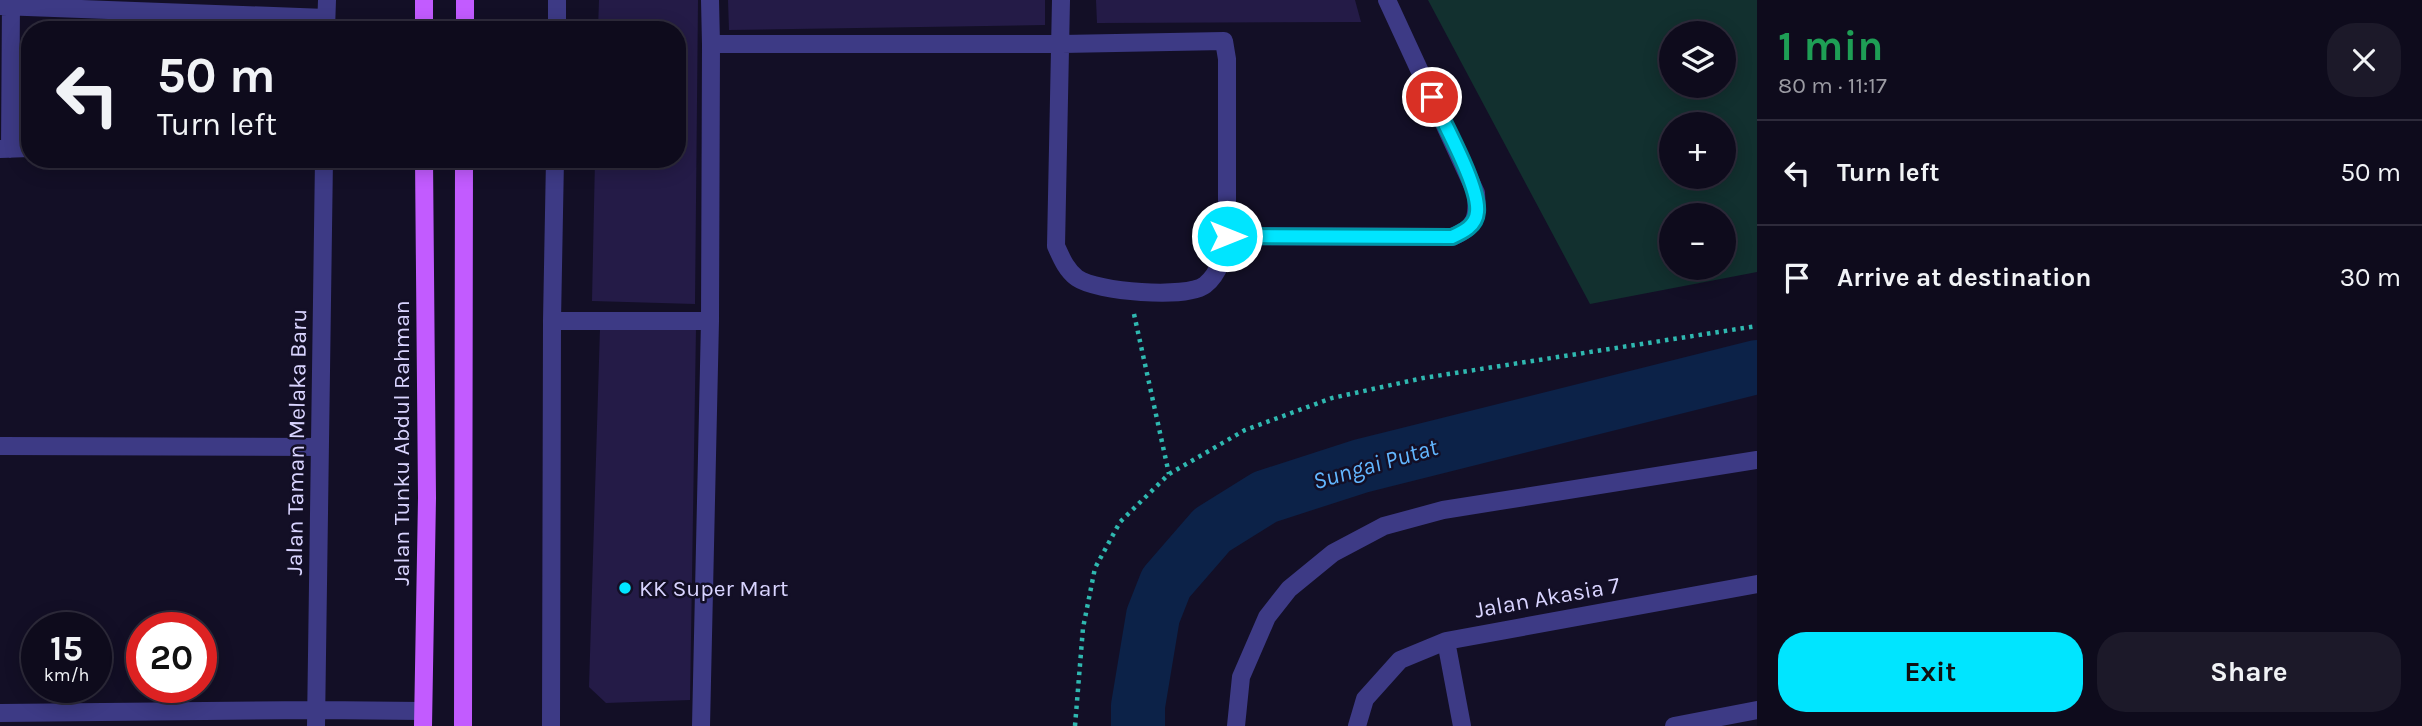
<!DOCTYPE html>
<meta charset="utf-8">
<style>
:root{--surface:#0e0b1c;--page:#1c1929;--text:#f1f3f6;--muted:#9b9ba3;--line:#2e2b3b;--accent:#00e5ff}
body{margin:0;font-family:Karla,sans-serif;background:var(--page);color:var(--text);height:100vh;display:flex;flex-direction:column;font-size:26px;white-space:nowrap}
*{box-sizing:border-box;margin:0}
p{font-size:23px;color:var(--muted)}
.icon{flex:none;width:38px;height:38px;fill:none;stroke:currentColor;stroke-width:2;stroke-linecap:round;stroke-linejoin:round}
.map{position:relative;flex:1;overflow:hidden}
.details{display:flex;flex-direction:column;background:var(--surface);width:665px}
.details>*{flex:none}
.guide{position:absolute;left:21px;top:21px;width:665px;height:147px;border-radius:28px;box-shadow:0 4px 18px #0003,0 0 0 2px var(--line);background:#0e0b1c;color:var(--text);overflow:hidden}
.tools{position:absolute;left:1659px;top:21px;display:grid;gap:14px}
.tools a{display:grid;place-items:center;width:77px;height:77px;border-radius:50%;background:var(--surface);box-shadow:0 4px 18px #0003,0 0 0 2px var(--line);font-size:35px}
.speed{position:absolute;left:21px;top:612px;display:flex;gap:14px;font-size:35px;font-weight:700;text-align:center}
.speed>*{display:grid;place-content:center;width:91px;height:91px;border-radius:50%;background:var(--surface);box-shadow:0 4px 18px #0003,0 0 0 2px var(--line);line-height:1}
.speed small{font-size:18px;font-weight:400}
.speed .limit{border:10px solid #d22;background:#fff;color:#111}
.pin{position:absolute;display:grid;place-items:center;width:60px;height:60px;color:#fff;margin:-30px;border:4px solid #fff;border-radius:50%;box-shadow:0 2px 7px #0007}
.me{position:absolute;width:77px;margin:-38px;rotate:90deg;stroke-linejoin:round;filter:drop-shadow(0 0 5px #0008)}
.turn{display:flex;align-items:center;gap:24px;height:147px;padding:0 21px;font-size:32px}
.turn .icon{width:91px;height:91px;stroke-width:2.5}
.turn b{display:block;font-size:49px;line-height:60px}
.round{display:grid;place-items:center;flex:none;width:74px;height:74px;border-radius:28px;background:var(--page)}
.summary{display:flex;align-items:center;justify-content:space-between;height:119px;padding:0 21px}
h1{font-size:42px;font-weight:700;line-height:52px;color:#1e9e55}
.action{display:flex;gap:14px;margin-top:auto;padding:14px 21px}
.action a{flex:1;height:80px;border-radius:28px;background:var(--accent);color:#111;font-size:28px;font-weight:700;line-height:80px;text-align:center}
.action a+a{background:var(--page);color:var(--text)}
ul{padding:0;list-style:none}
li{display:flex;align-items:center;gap:21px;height:105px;padding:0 21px;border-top:2px solid var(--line)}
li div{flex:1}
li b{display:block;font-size:26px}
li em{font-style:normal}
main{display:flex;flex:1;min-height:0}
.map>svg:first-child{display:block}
.green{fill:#12302f;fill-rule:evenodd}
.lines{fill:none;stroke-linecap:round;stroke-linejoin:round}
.river{stroke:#0c2248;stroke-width:54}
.building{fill:#241b47}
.path{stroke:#2fb8b0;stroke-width:4.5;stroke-dasharray:3.5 5;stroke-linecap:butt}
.minor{stroke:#3d3a85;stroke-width:18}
.major{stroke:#c25bff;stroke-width:18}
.route-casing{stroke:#0095a6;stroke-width:18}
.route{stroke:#00e5ff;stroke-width:12}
.poi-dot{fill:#00e5ff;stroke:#130f26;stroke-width:2.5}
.labels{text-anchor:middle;stroke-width:5;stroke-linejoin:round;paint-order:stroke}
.street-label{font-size:23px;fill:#d9d4ff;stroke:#130f26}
.poi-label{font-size:23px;fill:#d9d4ff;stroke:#130f26;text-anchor:start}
.water-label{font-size:24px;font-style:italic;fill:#62b6ff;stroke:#130f26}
</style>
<main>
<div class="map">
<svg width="1757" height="726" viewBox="0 0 1757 726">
<rect width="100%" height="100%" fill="#130f26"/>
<!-- green -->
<path class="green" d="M1428,0h329v272l-167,32zM1671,33h53v53h-53zM1671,124h53v53h-53zM1671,215h53v53h-53z"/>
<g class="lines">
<!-- river -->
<path class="river" d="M1138,726v-20l15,-90 13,-33 46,-53 53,-33 96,-31 396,-99"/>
</g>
<!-- building -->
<path class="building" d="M599,0h99l-3,304 -103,-3 3,-142h82v-129h-79z
M728,0h317v25l-316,5z
M1096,0h259l6,22 -264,1z
M600,328h96l-6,372 -84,3 -17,-16z"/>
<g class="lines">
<!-- path -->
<path class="path" d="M1134,314l35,160
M1075,726l8,-98 12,-60 25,-46 49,-48 76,-44 87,-32 91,-20 334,-52"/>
<!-- minor -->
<path class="minor" d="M0,6l326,12
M326,30l1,-30
M557,30v-30
M711,44h351l162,-3 3,18v177c-3,18 -7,37 -22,49 -19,14 -108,7 -128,-7 -11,-8 -16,-21 -21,-32l5,-246
M0,149l30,-1
M10,149l1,-149
M1227,236l225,1c24,-10 26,-19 24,-44l-89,-193
M552,321h158
M0,446l320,1
M1446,641l16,85
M0,713l316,-3 107,1
M316,726l8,-567
M551,726l1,-405 3,-162
M701,726l9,-405 1,-277 -1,-44
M1236,726l5,-49 26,-60 22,-28 44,-36 51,-27 59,-16 314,-50
M1357,726l8,-27 35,-39 46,-19 311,-57
M1674,726l83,-16"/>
<!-- major -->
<path class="major" d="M424,0v30
M465,30v-30
M423,726l4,-228 -3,-339
M463,726l1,-567"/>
</g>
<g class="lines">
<defs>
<path id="route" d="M1227,236l225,1c11,-5 24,-11 25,-25 3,-25 -34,-90 -45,-115"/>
</defs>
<!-- route casing -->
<use href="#route" class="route-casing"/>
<!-- route -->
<use href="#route" class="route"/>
</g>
<!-- markers -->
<circle class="poi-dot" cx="625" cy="588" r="7"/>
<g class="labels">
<!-- street labels -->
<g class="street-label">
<text transform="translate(296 442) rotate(-89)" y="8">Jalan Taman Melaka Baru</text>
<text transform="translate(401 443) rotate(-90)" y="8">Jalan Tunku Abdul Rahman</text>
<text transform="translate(1547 597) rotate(-10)" y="8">Jalan Akasia 7</text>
</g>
<!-- poi labels -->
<g class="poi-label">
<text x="639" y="596">KK Super Mart</text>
</g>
<!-- water labels -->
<g class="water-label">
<text transform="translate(1375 464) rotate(-16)" y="8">Sungai Putat</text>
</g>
</g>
</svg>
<div class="tools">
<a><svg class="icon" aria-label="layers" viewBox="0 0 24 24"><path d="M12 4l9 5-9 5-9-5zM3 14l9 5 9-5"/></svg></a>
<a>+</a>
<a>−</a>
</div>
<div class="speed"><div>15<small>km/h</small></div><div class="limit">20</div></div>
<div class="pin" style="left:1432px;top:97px;background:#d93025"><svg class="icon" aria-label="arrive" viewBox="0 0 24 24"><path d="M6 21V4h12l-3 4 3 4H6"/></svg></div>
<svg class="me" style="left:1227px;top:236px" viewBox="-20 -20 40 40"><circle r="17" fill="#00e5ff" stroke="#fff" stroke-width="3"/><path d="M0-11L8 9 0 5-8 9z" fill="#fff"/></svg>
<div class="guide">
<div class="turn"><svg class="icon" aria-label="left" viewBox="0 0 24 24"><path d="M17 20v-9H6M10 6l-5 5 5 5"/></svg><div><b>50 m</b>Turn left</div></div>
</div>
</div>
<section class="details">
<div class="summary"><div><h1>1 min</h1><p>80 m · 11:17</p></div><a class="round"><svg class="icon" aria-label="close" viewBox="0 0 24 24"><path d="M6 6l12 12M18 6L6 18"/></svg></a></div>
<ul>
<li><svg class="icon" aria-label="left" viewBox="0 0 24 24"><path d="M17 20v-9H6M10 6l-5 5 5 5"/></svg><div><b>Turn left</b></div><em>50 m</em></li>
<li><svg class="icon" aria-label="arrive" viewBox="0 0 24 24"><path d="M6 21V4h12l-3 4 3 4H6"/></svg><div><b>Arrive at destination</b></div><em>30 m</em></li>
</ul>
<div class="action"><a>Exit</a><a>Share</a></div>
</section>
</main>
